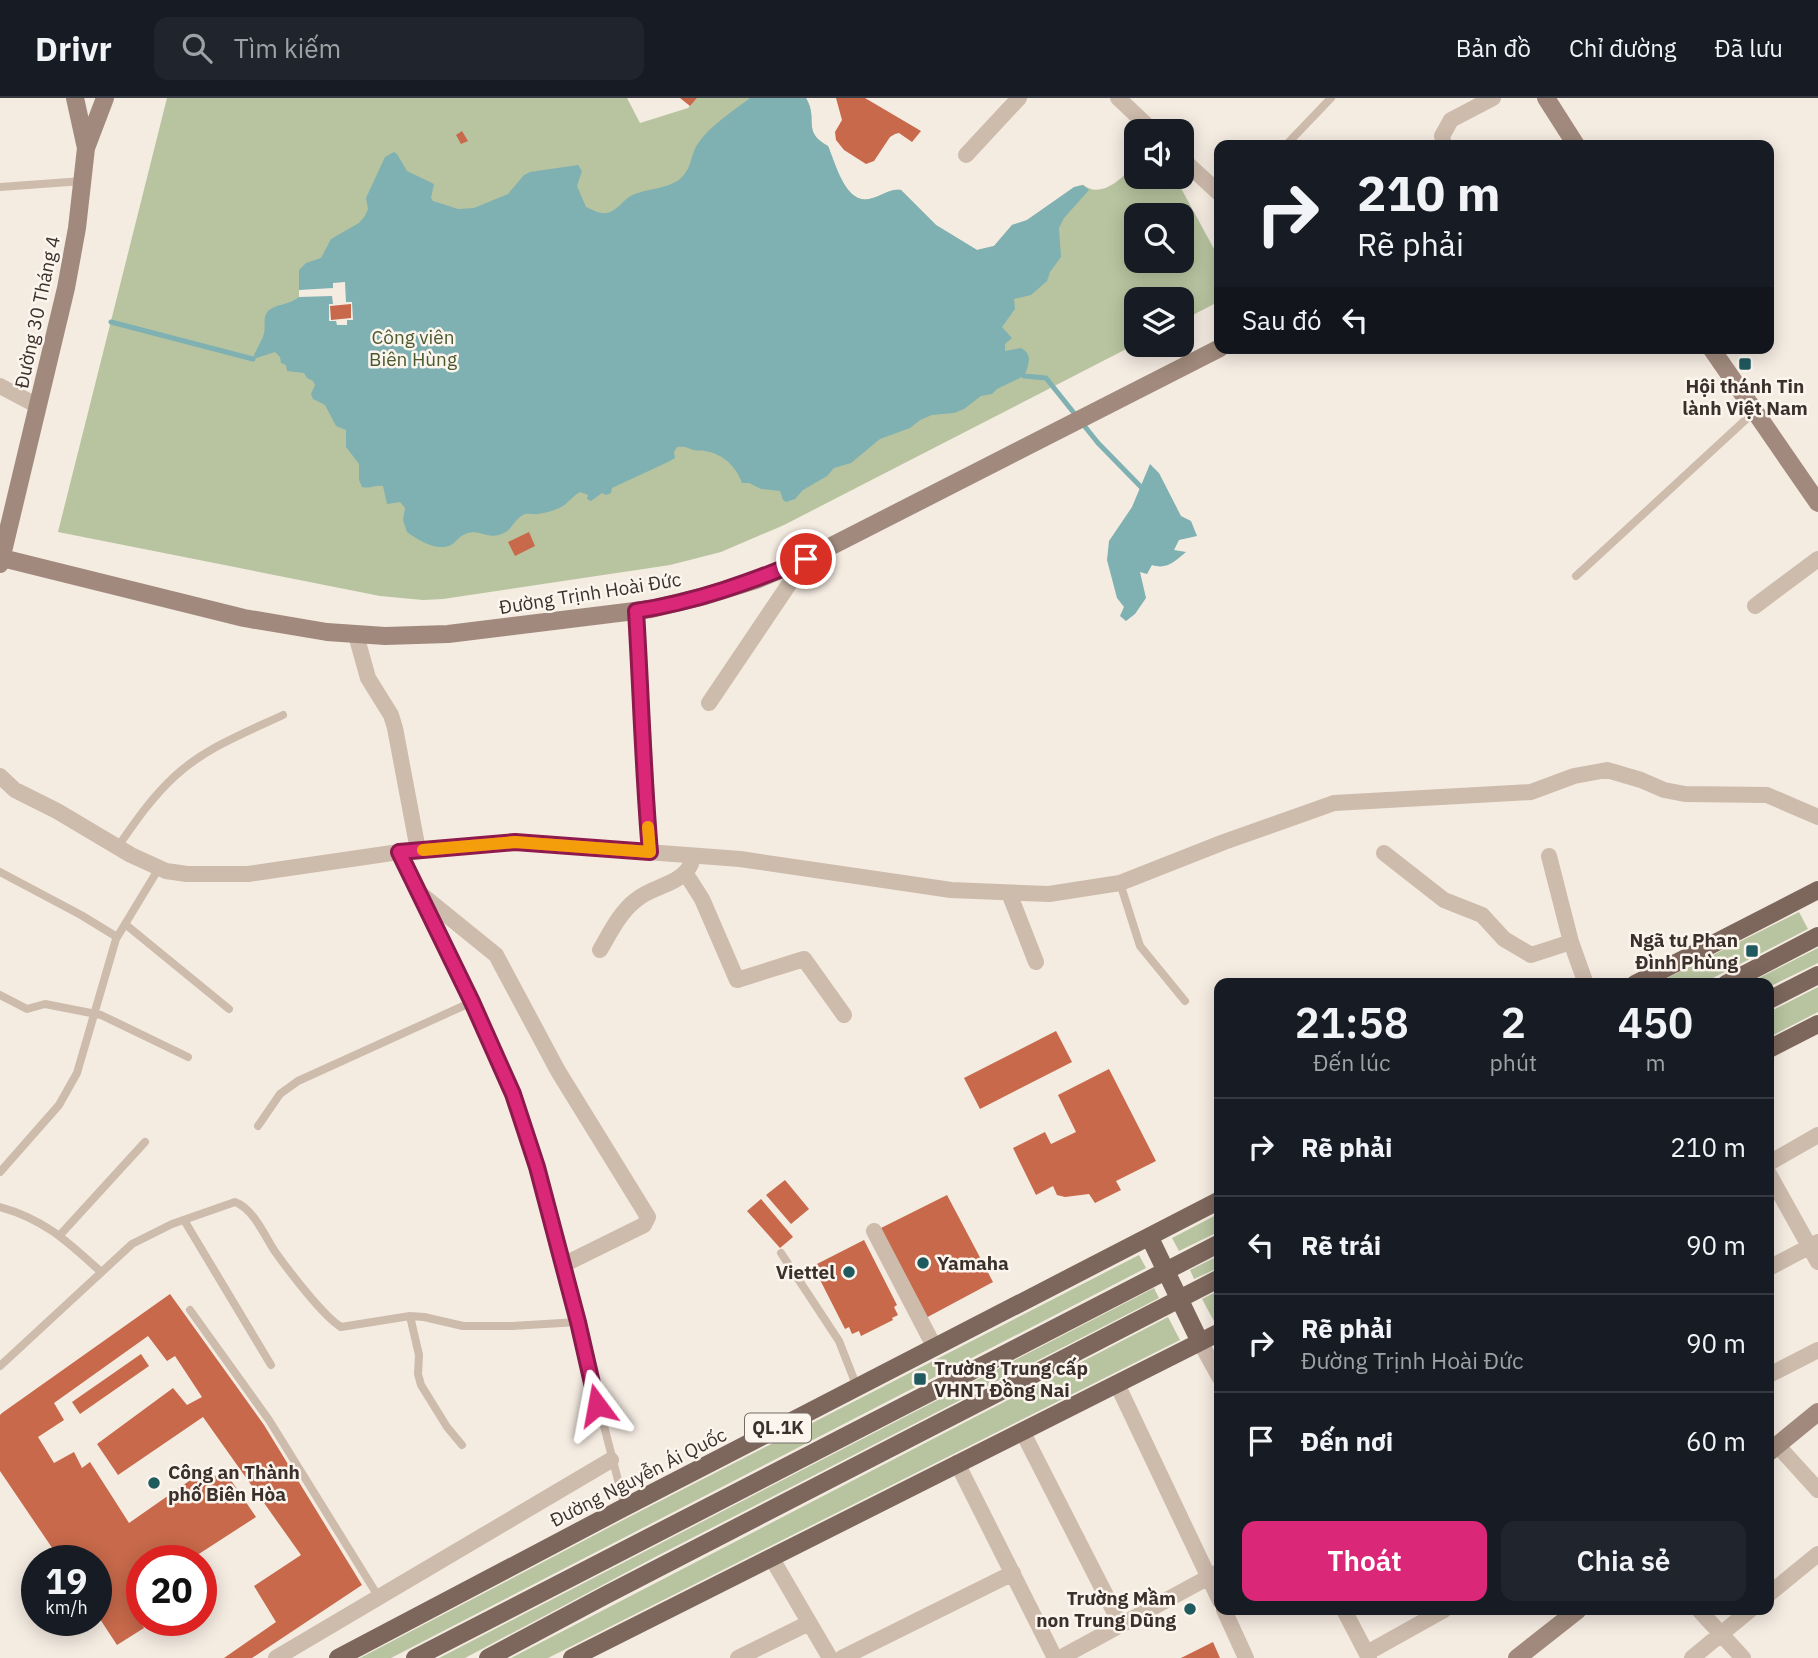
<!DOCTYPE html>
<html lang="vi">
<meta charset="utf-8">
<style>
:root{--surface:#171b24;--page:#20242c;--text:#f1f3f6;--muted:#9ea1a6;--line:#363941;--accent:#db2777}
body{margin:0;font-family:"IBM Plex Sans",sans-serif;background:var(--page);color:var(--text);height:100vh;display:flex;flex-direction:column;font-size:26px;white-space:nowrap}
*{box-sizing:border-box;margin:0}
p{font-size:23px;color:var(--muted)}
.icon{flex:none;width:38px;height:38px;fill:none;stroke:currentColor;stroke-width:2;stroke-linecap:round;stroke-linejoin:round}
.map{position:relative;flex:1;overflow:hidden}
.details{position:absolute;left:1214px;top:880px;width:560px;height:637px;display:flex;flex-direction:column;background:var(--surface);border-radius:14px;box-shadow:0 4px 18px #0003}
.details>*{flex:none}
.guide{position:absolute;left:1214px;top:42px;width:560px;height:214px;border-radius:14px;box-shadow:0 4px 18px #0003;background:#171b24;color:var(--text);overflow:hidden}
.buttons{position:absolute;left:1124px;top:21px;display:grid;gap:14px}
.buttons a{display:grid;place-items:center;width:70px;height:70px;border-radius:14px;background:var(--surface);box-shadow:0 4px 18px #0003;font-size:35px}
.speed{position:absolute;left:21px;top:1447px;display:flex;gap:14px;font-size:35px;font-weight:700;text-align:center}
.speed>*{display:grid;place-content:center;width:91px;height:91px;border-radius:50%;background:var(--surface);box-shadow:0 4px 18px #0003;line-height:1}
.speed small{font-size:18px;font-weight:400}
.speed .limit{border:10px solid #d22;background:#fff;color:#111}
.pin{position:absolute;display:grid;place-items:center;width:60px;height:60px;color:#fff;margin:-30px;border:4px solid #fff;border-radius:50%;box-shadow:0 2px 7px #0007}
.me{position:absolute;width:77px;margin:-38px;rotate:347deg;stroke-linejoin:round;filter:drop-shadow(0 0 5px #0008)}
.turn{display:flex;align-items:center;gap:24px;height:147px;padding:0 28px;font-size:32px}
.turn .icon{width:91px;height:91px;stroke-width:2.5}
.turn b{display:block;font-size:49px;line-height:60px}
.then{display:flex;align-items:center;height:66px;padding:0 28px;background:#0003;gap:14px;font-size:26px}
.eta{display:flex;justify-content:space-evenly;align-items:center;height:119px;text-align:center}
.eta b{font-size:42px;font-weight:600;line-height:49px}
.action{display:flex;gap:14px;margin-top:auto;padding:14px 28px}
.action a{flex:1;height:80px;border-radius:14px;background:var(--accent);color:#fff;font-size:28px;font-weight:600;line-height:80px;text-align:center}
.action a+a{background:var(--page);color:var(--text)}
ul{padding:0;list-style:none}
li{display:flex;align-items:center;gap:21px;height:98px;padding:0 28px;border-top:2px solid var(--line)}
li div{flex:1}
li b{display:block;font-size:26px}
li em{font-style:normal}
header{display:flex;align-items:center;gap:42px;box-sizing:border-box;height:98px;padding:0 35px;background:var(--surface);border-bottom:2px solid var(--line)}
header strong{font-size:33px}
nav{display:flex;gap:38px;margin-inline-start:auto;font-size:24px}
.search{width:490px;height:63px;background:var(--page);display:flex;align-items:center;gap:18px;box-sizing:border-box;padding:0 24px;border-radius:14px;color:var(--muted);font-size:26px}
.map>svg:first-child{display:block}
.green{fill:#b8c4a0;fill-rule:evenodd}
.water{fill:#7fb0b2}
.pier{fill:#f4ebe1}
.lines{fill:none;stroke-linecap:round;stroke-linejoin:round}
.stream{stroke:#7fb0b2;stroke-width:5}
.building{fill:#c8694b}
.lane{stroke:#cdbbac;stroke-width:8}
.street{stroke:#cdbbac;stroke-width:16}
.secondary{stroke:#a18a7d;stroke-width:18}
.primary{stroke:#7d675c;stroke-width:18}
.route-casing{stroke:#8e194d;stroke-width:18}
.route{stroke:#db2777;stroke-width:12}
.slow{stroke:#f59e0b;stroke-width:12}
.poi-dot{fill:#1f5a5e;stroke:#fbf5ee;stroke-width:2.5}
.labels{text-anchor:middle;stroke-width:5;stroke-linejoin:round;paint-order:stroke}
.shield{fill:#fbf5ee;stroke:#756b66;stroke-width:2}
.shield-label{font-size:18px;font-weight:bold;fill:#3b302b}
.street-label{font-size:19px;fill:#3b302b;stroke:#fbf5ee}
.park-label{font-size:19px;fill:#4a5a2e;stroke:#fbf5ee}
.poi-label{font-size:19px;font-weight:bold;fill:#3b302b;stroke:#fbf5ee;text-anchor:end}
</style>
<header>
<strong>Drivr</strong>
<div class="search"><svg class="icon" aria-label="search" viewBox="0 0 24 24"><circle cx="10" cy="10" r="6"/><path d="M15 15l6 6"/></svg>Tìm kiếm</div>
<nav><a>Bản đồ</a><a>Chỉ đường</a><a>Đã lưu</a></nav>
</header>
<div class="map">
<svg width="1818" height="1560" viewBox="0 0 1818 1560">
<rect width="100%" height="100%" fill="#f4ebe1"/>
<!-- green -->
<path class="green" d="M167,0h460l13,25 48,-15 9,-10h109c13,22 -5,33 22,48 7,16 17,58 41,53 12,-2 20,-11 32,-9l35,35 41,25 17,-4 18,-21 15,-5 51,-34 5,-1c17,13 37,-4 48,-17l5,-1v10h33l13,13 38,70v41l-39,20v-22h-45v45l-352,181 -63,27 -51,13 -227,34 -20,1 -43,-4 -322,-64zM1136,117h45v46h-45z
M1799,814l9,17 -105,54h-46z
M1818,850v15l-49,24v-3l-20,-1z
M1818,889v25l-49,25v-25z
M1220,1115v18l-41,20 -7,-13z
M1139,1157l7,13 -755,390h-31l269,-141z
M1220,1157v12l-26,12 -4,-9z
M1154,1190l5,10 -500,257 -194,103h-26z
M1220,1192v30l-5,3 -13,-24z
M1168,1219l12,23 -632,318h-37z"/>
<!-- water -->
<path class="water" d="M750,0h56c13,22 -5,33 22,48 7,16 17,58 41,53 12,-2 20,-11 32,-9l35,35 41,25 17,-4 18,-21 15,-5 47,-33 9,-2 6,5 -25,28 -5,10 2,29 -11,15 -3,9 -16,14 -17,4 1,10 -13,18 10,11 -7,6v7l16,-3c12,6 8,17 3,28l-27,13 -5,5 -11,2 -17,13 -10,4 -22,2 -12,5 -10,8 -30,11 -29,24 -17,5 -7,8 -24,14 -8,9 -9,3 -3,-2 -3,-9 -19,-2 -12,-6h-7c-6,-17 -19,-29 -37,-32 -3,-1 -8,0 -11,-1 -7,-2 -9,-4 -17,-3l-3,5 1,6 -7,4 -56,26 -1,5 -5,2 -4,-2 -11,8 -4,-2 1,-4 -8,-3c-9,5 -13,13 -21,16 -6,3 -14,5 -21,6 -5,1 -11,-2 -15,1 -10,5 -11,17 -24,20 -14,3 -19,-5 -31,-2 -8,2 -11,8 -17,12 -14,7 -33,-5 -44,-13l-4,-12 2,-12 -5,-6 -13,2 -4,-18c-8,-1 -13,3 -21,1l-3,-7v-16l-13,-17v-17l-10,-4 -11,-21 -12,-6 -2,-5 4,-9 -2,-4 -6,-3 -3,-5 -17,-2 -1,-6 -5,-2 -1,-6 -5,-5 -22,7c2,-9 9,-17 11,-26 2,-8 -2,-15 4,-22 7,-7 22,-6 31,-14v-27l7,-7 15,-5 10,-19 28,-16 6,-7 3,-7 -2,-11 19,-41 9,-5 3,2 10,17 27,13 -3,14 2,3 25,8 16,-1 34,-14 16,-19 6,-3 48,-7 4,6 -5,15 9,21c7,3 13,7 21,6 9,-2 15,-11 22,-16 15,-9 37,-7 51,-18 12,-10 10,-23 17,-34 12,-19 35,-33 53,-47z
M1150,366l9,9 22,43 10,5 6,15 -18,4 -5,10 12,2c-11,9 -19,18 -34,13l-5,9 -7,-2 6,26 -11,16 -9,7 -6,-5 4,-9 -7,-9 -10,-38 2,-19 23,-34z"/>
<!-- pier -->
<path class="pier" d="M345,184l1,20h6l1,18h-6v5h-10l-1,-4h-7v-17h4l-1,-8 -33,1v-7l34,-2v-5z"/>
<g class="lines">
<!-- stream -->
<path class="stream" d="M111,224l142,37
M1024,278l22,2 52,65 44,45"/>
</g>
<!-- building -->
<path class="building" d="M680,0h17l-7,8z
M836,0h29l56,33 -9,11 -13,-9 -4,1 -5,3 -16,24 -8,3 -22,-14 -8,-10 -1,-8 7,-12z
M462,33l6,10 -7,3 -5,-9z
M351,206v14l-20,2 -1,-14z
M529,434l6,14 -20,10 -7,-14z
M1056,933l16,31 -92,47 -16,-31z
M1109,971l47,92 -40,20 5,9 -26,13 -6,-9 -24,3 -8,-2 -4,-9 -17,9 -23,-47 32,-16 6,12 25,-12 -18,-37z
M785,1082l24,29 -18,15 -25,-29z
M947,1097l46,87 -71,38 -45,-90z
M761,1101l32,38 -13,11 -33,-37z
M864,1142l33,65 -3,2 4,8 -6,3 1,2 -32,16 -2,-5 -7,3 -3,-7 -4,2 -32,-63z
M170,1196l94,131 98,160 -110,73h-28l52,-36 -22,-36 47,-31 -98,-138 -85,58 -21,-31 76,-56 14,17 15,-8 -27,-41 -8,5 -19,-25 -94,67 10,17 -26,17 16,26 20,-11 8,16 8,-6 39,61 73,-51 7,8 15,-10 32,47 -68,44h-46v30l-10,7 4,7 -4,2 12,21 -27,17 -21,-32v-52h-35l-61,-90v-56l2,-2z
M141,1256l8,12 -69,48 -8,-12z
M1213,1544l7,16h-39z"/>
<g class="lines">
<!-- lane -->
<path class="lane" d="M1286,47l45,-47
M0,89l83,-6
M1576,478l178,-164
M117,750c18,-26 35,-51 58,-72 30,-28 72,-44 108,-61
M399,754l73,150 41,93 24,72 88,340
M0,774l81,43 36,22
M1120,785l20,63 45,55
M125,826l104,85
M0,897l27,14 18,-5 56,11 87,42
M258,1028l22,-32 18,-13 174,-79
M0,1074l59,-67 18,-32 39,-134 43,-71
M0,1109c44,12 67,34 101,65
M184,1122l87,145
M60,1137l85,-93
M781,1155l58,88 18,46
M190,1212l79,110 109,176
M410,1218l9,39 -1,19 3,11 26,42 15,18
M0,1268l132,-122 40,-20 63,-22c19,7 30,35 41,51 13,18 47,63 65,74l69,-11 14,1 39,9h49l66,-4"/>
<!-- street -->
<path class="street" d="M1118,0l35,33
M1444,47l-2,-9 9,-16 42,-22
M966,57l53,-57
M1181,60l39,36
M0,288l38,20
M1755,508l63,-47
M636,513l14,241
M356,537l12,43 23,37 4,13 23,122
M709,605l97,-144
M0,678l15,14 42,21 74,44 35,16 21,3h61l151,-22 116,-10 225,17 211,31 98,4 71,-11 104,-41 110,-39 197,-11 43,-16 33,-6 34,10 23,10 21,4 82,1 51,22
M1384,755l60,47 38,15 22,24 27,16 40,-13
M1549,758l22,86 15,42
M686,776l16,25 35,81 67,-21 40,56
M417,793l79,64 62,116 90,146 -4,8 -81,40
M1009,795l27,69
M600,852c10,-17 20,-38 36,-50 17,-15 44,-14 55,-36
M1769,1065l49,-28
M1769,1076l49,88
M874,1133l61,117
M1769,1170l49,-26
M1200,1244l20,36
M1769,1277l49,-25
M1117,1286l103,217
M1022,1333l99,194
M1777,1347l41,45
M957,1365l98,195
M771,1459l59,101
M1769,1496l49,-40
M1224,1512l22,48
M1344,1512l25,48
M1699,1512l44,48
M1367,1555l77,-43
M276,1560l335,-198
M738,1560l71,-35
M842,1560l171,-85
M1060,1560l160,-87
M1692,1560l58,-48"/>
<!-- secondary -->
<path class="secondary" d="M1546,0l30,47
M86,50l19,-50
M1711,250l107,155
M2,460l242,60 83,14 58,4 63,-2 203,-25 54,-13 51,-16 50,-21 414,-211
M0,466l66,-276 11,-60 9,-80 -11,-50
M1769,1354l49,-40
M1517,1560l61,-48"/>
<!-- primary -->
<path class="primary" d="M1635,886l183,-94
M1726,886l92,-48
M1769,902l49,-25
M1769,951l49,-25
M1150,1140l50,104
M338,1560l287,-151 595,-307
M415,1560l805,-415
M488,1560l118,-63 614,-317
M572,1560l648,-326"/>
</g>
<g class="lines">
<defs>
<path id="route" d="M597,1307l-19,-83 -41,-155 -24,-73 -41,-92 -73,-150 116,-10 135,10c-7,-80 -9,-161 -14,-241 59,-9 115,-29 170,-52"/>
</defs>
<!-- route casing -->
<use href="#route" class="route-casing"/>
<!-- route -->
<use href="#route" class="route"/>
<!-- slow -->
<path class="slow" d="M423,752l92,-8 135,10 -2,-25"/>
</g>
<!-- markers -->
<g class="poi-dot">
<rect x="1738" y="259" width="14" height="14" rx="3.5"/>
<rect x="1745" y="846" width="14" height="14" rx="3.5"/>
<circle cx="923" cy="1165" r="7"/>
<circle cx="849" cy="1174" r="7"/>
<rect x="913" y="1274" width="14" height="14" rx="3.5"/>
<circle cx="154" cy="1385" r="7"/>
<circle cx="1190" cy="1511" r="7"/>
</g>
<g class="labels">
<!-- shield labels -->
<rect class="shield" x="745" y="1315.5" width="66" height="29" rx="5"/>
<g class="shield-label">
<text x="778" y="1336">QL.1K</text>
</g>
<!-- street labels -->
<g class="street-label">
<text transform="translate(37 214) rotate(-78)" y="7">Đường 30 Tháng 4</text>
<text transform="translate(590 495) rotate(-9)" y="7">Đường Trịnh Hoài Đức</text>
<text transform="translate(638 1379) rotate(-27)" y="7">Đường Nguyễn Ái Quốc</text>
</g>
<!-- park labels -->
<g class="park-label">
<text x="413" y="246">Công viên<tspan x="413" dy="22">Biên Hùng</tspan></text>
</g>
<!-- poi labels -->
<g class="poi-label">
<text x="1745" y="295" text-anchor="middle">Hội thánh Tin<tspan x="1745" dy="22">lành Việt Nam</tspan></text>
<text x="1738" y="849">Ngã tư Phan<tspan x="1738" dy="22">Đình Phùng</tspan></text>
<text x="937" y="1172" text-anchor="start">Yamaha</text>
<text x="835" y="1181">Viettel</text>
<text x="934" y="1277" text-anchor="start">Trường Trung cấp<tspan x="934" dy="22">VHNT Đồng Nai</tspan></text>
<text x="168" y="1381" text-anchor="start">Công an Thành<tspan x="168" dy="22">phố Biên Hòa</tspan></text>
<text x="1176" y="1507">Trường Mầm<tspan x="1176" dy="22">non Trung Dũng</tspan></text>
</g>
</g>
</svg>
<div class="buttons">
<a><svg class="icon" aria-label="sound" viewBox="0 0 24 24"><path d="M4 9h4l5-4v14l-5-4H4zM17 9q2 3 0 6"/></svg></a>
<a><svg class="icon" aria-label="search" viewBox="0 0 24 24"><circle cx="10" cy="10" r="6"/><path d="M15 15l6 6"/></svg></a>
<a><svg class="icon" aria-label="layers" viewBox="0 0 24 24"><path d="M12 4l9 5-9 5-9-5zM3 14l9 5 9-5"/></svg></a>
</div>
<div class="speed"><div>19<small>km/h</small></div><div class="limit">20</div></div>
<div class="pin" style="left:806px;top:461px;background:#d93025"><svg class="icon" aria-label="arrive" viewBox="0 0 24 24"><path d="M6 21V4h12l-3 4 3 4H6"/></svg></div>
<svg class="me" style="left:597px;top:1307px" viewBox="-20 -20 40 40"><path d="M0-17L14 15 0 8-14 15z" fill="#db2777" stroke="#fff" stroke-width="4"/></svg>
<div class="guide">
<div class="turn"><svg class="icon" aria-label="right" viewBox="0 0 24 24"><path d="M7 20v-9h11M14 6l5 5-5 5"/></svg><div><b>210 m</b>Rẽ phải</div></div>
<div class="then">Sau đó<svg class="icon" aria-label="left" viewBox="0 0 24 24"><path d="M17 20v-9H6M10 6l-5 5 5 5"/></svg></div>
</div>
<section class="details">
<div class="eta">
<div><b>21:58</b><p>Đến lúc</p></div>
<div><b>2</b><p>phút</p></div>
<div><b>450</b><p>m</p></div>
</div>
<ul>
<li><svg class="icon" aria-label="right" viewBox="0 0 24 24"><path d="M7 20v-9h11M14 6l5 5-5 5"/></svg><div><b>Rẽ phải</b></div><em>210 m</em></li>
<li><svg class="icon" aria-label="left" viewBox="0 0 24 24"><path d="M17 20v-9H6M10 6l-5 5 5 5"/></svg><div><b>Rẽ trái</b></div><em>90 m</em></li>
<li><svg class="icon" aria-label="right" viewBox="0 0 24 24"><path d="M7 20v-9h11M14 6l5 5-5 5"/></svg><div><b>Rẽ phải</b><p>Đường Trịnh Hoài Đức</p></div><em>90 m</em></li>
<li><svg class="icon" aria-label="arrive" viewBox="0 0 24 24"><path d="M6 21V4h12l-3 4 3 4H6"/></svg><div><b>Đến nơi</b></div><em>60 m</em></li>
</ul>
<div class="action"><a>Thoát</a><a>Chia sẻ</a></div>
</section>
</div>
